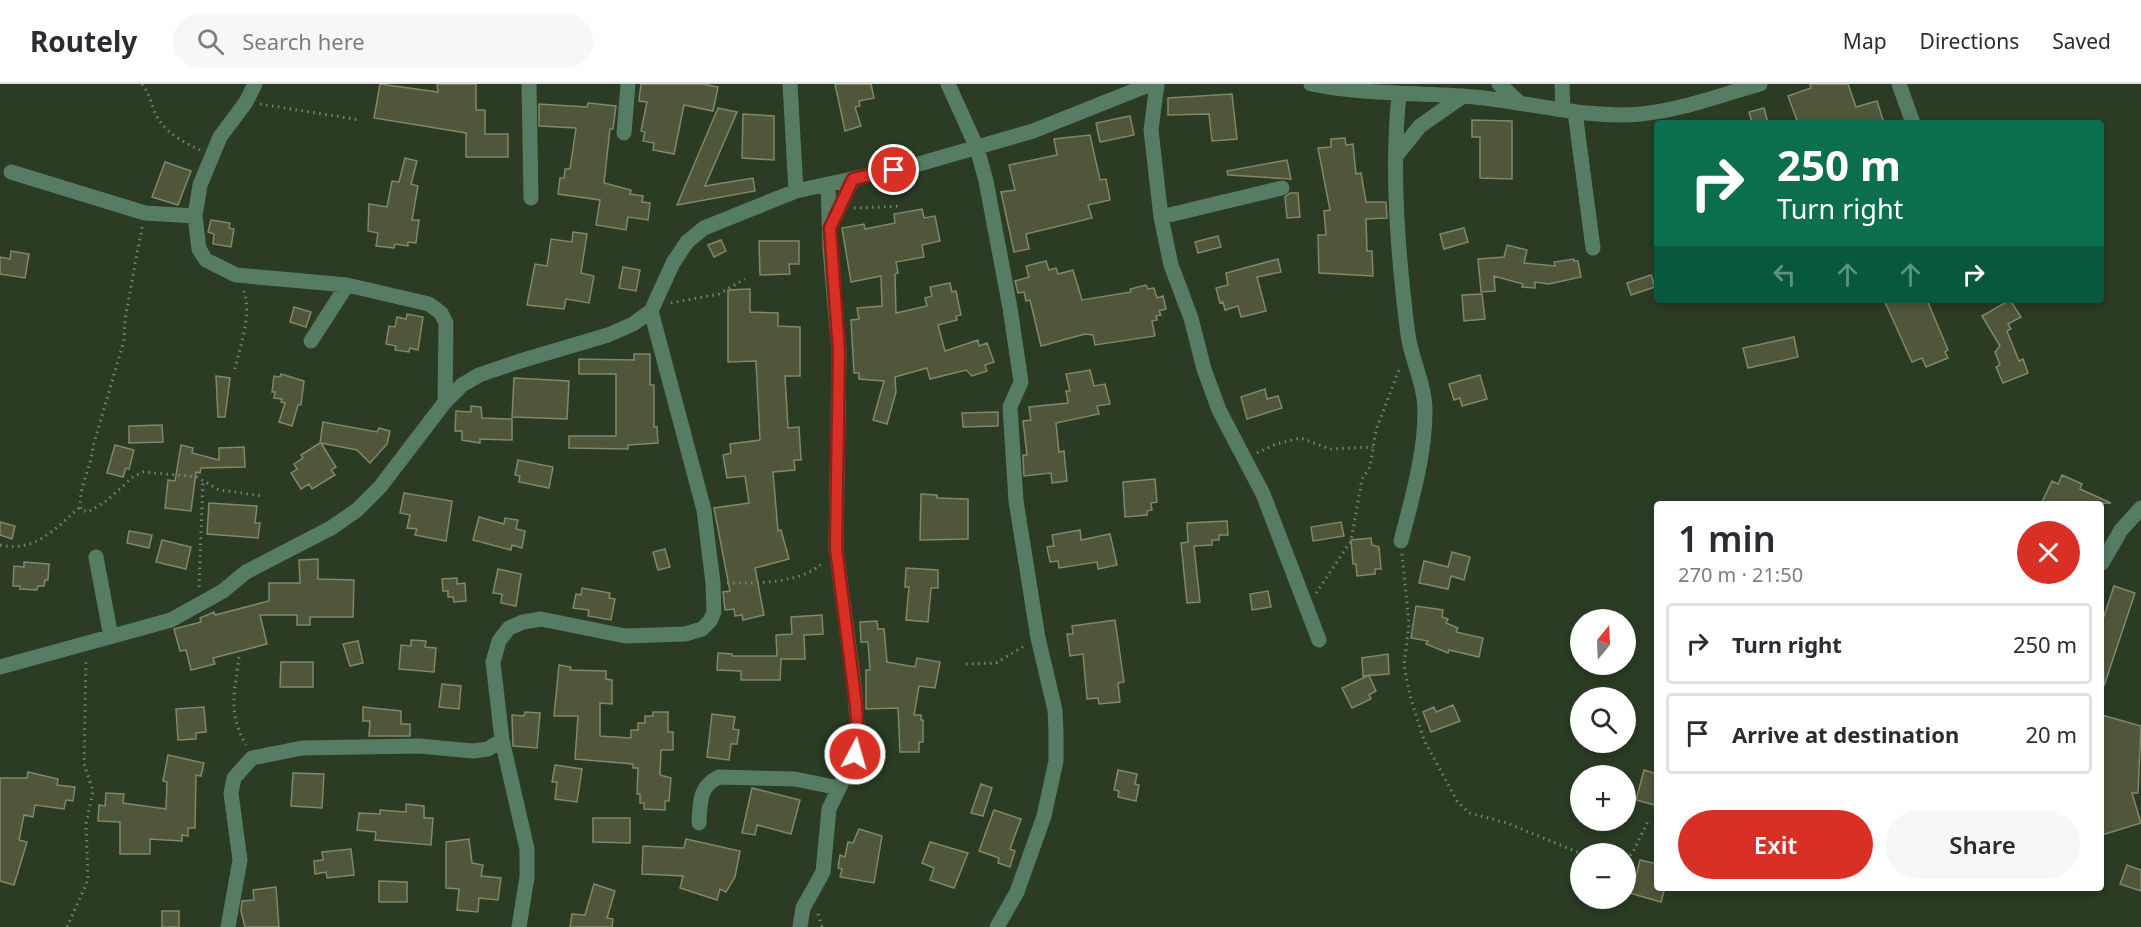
<!DOCTYPE html>
<meta charset="utf-8">
<style>
:root{--surface:#fff;--page:#f7f7f7;--text:#2b2b33;--muted:#7c7c81;--line:#e1e1e2;--accent:#d93025}
body{margin:0;font-family:"Noto Sans",sans-serif;background:var(--page);color:var(--text);height:100vh;display:flex;flex-direction:column;font-size:22px;white-space:nowrap}
*{box-sizing:border-box;margin:0}
p{font-size:20px;color:var(--muted)}
.icon{flex:none;width:33px;height:33px;fill:none;stroke:currentColor;stroke-width:2;stroke-linecap:round;stroke-linejoin:round}
.map{position:relative;flex:1;overflow:hidden}
.panel{position:absolute;left:1654px;top:417px;width:450px;height:390px;display:flex;flex-direction:column;background:var(--surface);border-radius:6px;box-shadow:0 3px 9px #0003}
.panel>*{flex:none}
.banner{position:absolute;left:1654px;top:36px;width:450px;height:183px;border-radius:6px;box-shadow:0 3px 9px #0003;background:#0b6e4f;color:#fff;overflow:hidden}
.needle{width:39px;rotate:18deg}
.fabs{position:absolute;left:1570px;top:525px;display:grid;gap:12px}
.fabs a{display:grid;place-items:center;width:66px;height:66px;border-radius:50%;background:var(--surface);box-shadow:0 3px 9px #0003;font-size:30px}
.pin{position:absolute;display:grid;place-items:center;width:51px;height:51px;color:#fff;margin:-26px;border:3px solid #fff;border-radius:50%;box-shadow:0 2px 6px #0007}
.me{position:absolute;width:66px;margin:-33px;rotate:6deg;stroke-linejoin:round;filter:drop-shadow(0 0 4px #0008)}
.turn{display:flex;align-items:center;gap:21px;height:126px;padding:0 24px;font-size:27px}
.turn .icon{width:78px;height:78px;stroke-width:2.5}
.turn b{display:block;font-size:42px;line-height:51px}
.lanes{display:flex;align-items:center;height:57px;padding:0 24px;background:#0003;justify-content:center;gap:30px;direction:ltr}
.lanes .off{opacity:.35}
.round{display:grid;place-items:center;flex:none;width:63px;height:63px;border-radius:32px;background:var(--page)}
.summary{display:flex;align-items:center;justify-content:space-between;height:102px;padding:0 24px}
h1{font-size:36px;font-weight:600;line-height:45px}
.cta{display:flex;gap:12px;margin-top:auto;padding:12px 24px}
.cta a{flex:1;height:69px;border-radius:36px;background:var(--accent);color:#fff;font-size:24px;font-weight:600;line-height:69px;text-align:center}
.cta a+a{background:var(--page);color:var(--text)}
ul{padding:0;list-style:none}
li{display:flex;align-items:center;gap:18px;height:81px;margin:0 12px 9px;padding:0 12px;border:3px solid var(--line);border-radius:6px}
li div{flex:1}
li b{display:block;font-size:22px}
li em{font-style:normal}
header{display:flex;align-items:center;gap:36px;box-sizing:border-box;height:84px;padding:0 30px;background:var(--surface);border-bottom:2px solid var(--line)}
header strong{font-size:28px}
nav{display:flex;gap:33px;margin-inline-start:auto;font-size:21px}
.search{width:420px;height:54px;background:var(--page);display:flex;align-items:center;gap:15px;box-sizing:border-box;padding:0 21px;border-radius:33px;color:var(--muted);font-size:22px}
.map>svg:first-child{display:block}
.building{fill:#505639;stroke:#818769;stroke-width:1.5}
.lines{fill:none;stroke-linecap:round;stroke-linejoin:round}
.path{stroke:#768470;stroke-width:3;stroke-dasharray:1.5 4.5;stroke-linecap:butt}
.minor{stroke:#567c64;stroke-width:15}
.route-casing{stroke:#8d1f18;stroke-width:15}
.route{stroke:#d93025;stroke-width:10}
</style>
<header>
<strong>Routely</strong>
<div class="search"><svg class="icon" aria-label="search" viewBox="0 0 24 24"><circle cx="10" cy="10" r="6"/><path d="M15 15l6 6"/></svg>Search here</div>
<nav><a>Map</a><a>Directions</a><a>Saved</a></nav>
</header>
<div class="map">
<svg width="2141" height="843" viewBox="0 0 2141 843">
<rect width="100%" height="100%" fill="#2b3b24"/>
<!-- building -->
<path class="building" d="M380,0l58,8 -1,-8h39v26h9v24h23v23h-42v-24l-92,-15z
M641,0h62l15,3 -5,24 -29,-6 -10,49 -21,-4 1,-7 -11,-2 2,-9 -4,-1 6,-29 -8,-1z
M835,0h36l3,14 -15,3 1,5 -5,1 6,19 -16,5z
M1810,0h38l8,23 21,-6 7,22h-86l-10,-27 23,-8z
M1232,10l5,45 -25,2 -3,-27 -41,1v-17z
M588,19l28,3 -3,23h-3l-6,54 27,7 -1,4 13,2 -1,6 8,1 -2,17 -20,-3 -2,13 -30,-5 4,-25 -42,-6 2,-16h4l1,-9h5l6,-41 -37,-2v-22l48,3z
M718,24l19,4 -32,74 48,-8 2,13 -78,14z
M1764,24l4,15h-16l-3,-11z
M743,30l31,2v44l-32,-2z
M1130,32l4,19 -34,7 -4,-19z
M1472,36l40,1v58l-32,-1v-41h-8z
M1090,51l10,45 6,-1 4,21 -22,5 4,13 -66,16 3,15 -15,3 -13,-60 14,-2 -6,-25 48,-10 -3,-16z
M1345,54l1,7 7,-1 3,30 5,-1 5,29h20l1,16 -21,1 1,32h5l1,25 -54,-3 -1,-38h8l-2,-24 6,-1 -12,-62 13,-1v-8z
M405,74l12,3 -6,23 7,2 -6,34h7l-3,23 -8,-1v4l-13,-2 -1,4 -18,-2 2,-13 -10,-2 1,-27 18,3 5,-26 7,1z
M1287,76l4,19 -63,-4 -1,-4z
M165,78l26,9 -13,34 -26,-8z
M1290,109h8l2,24 -13,1 -2,-21z
M922,125l2,9 11,-2 5,25 -18,4 2,12 -28,5 2,11 -3,1 1,39 31,-7 -2,-8 7,-2 -2,-9 20,-4 2,9 4,-1 5,24 -5,1 1,4 -19,5 7,26 33,-11 1,6 8,-3 7,19 -9,3 2,6 -15,5 -6,-6 -36,9 -3,-11 -32,9 1,15 -9,32 -14,-4 11,-39 -25,-2v-6h-5l-3,-53 8,-1 -2,-11 25,-2 -1,-30 -30,6 -9,-54 22,-4 1,5 30,-6 -1,-9z
M211,136l19,3 -1,5 5,1 -3,18 -18,-3 1,-10 -6,-2z
M1464,144l4,14 -24,7 -4,-15z
M573,148l14,2 -6,39 13,3 -5,27 -23,-4 -2,10 -37,-4 8,-41 12,2 4,-27 21,3z
M1218,152l3,11 -23,6 -3,-11z
M721,156l5,11 -12,6 -6,-12z
M759,157h40v23h-10l1,10 -30,1z
M1507,161l20,5 -3,13 31,3 -1,-4 20,-3v2h4l3,16 -32,7 -14,-2v6l-13,-1 1,-3 -29,-8 1,15 -14,1 -3,-33 26,-2z
M11,167l18,3 -4,24 -25,-4v-17l10,2z
M1278,175l3,13 -24,5 9,34 -25,6 -3,-11 -13,4 -2,-8 -3,1 -4,-15 12,-3 -2,-12z
M1046,177l3,9 7,-2 2,6 15,-4 9,30 49,-8 -1,-3 16,-4 2,4 6,-1 3,10 6,-2 3,13 -7,2 2,4 -5,1 1,4 -5,1 3,15 -60,9 -2,-10 -8,-1 -44,12 -11,-46 -4,1 -2,-9 -6,1 -3,-12 14,-4 -3,-11z
M623,183l17,3 -4,21 -17,-3z
M1651,191l4,12 -24,8 -4,-12z
M750,205v23l28,1v13l22,1v49h-15l3,52 11,-1 2,33h-7l1,10 -22,2 5,59 3,-1 8,29 -34,9 9,47 -21,5 -1,-5 -7,1 -1,-7 -9,1 -2,-18 7,-1 -16,-83 35,-5 -4,-27 -18,2 -4,-23 8,-2 -1,-9 30,-4 -4,-79 -28,1v-72z
M1482,210l3,25 -21,2 -2,-26z
M1884,216h43l21,50 -3,2 3,6 -22,9 -4,-9 -10,4z
M2010,216l11,17 -13,7 3,5 -4,2 12,30 4,-2 5,14 -25,10 -7,-16 4,-2 -5,-13 5,-6 -18,-30z
M294,223l17,5 -5,15 -16,-5z
M407,230l16,3 -5,33 -8,-2 -1,4 -14,-2 1,-4 -10,-2 3,-18 6,1 2,-10 9,2z
M1794,253l4,20 -50,11 -5,-20z
M634,270h16v31h4v42h3l1,16 -30,2v4l-59,-1v-12h47v-62h-37v-15l55,1z
M1090,286l4,16 11,-2 5,20 -13,2 2,8 -43,9 3,29 5,-1 3,30 -15,2 -1,-10 -27,3 -1,-21h4l-4,-34 8,-1 -2,-13 39,-4 -2,-12h4l-4,-17z
M281,290l23,7 -3,24h-3l-6,21 -13,-4 6,-19 -4,-1 1,-3 -8,-1 1,-6h-3l2,-16 6,1z
M1480,291l7,24 -25,7 -2,-8 -6,2 -5,-16z
M216,292l14,2 -5,39h-7z
M514,294l55,3 -2,38 -55,-2z
M1265,305l2,10 11,-3 4,12 -35,11 -6,-22z
M471,322l10,1 1,11 30,1v21l-32,-1v4l-18,-3v-9h-7l1,-20 15,1z
M998,328v14l-35,1 -1,-14z
M323,338l54,10 2,-4 11,3 -3,13 -17,19 -13,-13 -36,-7 15,24 -5,3 4,5 -23,14 -3,-5 -8,5 -10,-16 6,-4 -3,-5 9,-6 -2,-3 19,-12z
M162,341l1,17 -34,1v-17z
M115,361l19,5 -5,19 -3,-1 -3,9 -16,-4z
M181,361l12,3 -1,5 27,7v-12l25,-1 1,20 -44,1 -1,5 -4,-1 -5,39 -26,-3 3,-28 7,1z
M518,376l35,7 -4,21 -30,-6 1,-6 -5,-1z
M2062,391l20,9 -2,5 31,14 -70,1 11,-23 6,3z
M1155,395l2,23 -6,1 1,7 -5,1v4l-22,2 -2,-35z
M404,409l48,8 -6,40 -31,-6 2,-6 -10,-1 3,-13 -10,-2z
M921,410l16,1v3l31,1v40l-48,1z
M209,419l48,3 -2,17h5l-2,15 -51,-4z
M479,433l25,7 1,-6 13,2 -2,9 9,2 -3,17 -10,-3 -1,5 -38,-10z
M1227,437l1,14h-9v5h-7v5l-18,1 6,56 -13,1 -6,-60 7,-1 -1,-19z
M0,438l15,4 -3,13 -12,-4z
M1341,438l3,14 -31,5 -2,-14z
M1080,446l1,10 29,-6 7,31 -19,4 -1,-7 -38,6 -1,-7 -8,1 -3,-15 7,-1 -2,-11z
M129,447l23,4 -3,13 -22,-5z
M1371,454l1,7 7,2 2,22h-6v5l-18,2 -1,-12h-3l-2,-24z
M162,456l29,7 -5,22 -30,-7z
M665,465l5,18 -12,3 -5,-18z
M1452,468l18,5 -6,23 -13,-4 -3,13 -29,-6 5,-22 24,6z
M318,475v20l36,1 -1,37h-43v8h-13v-10h-37l7,29 -54,14 2,6 -24,6 -5,-20 -6,1 -6,-22 27,-7 -1,-4 14,-6 1,3 54,-14v-18h31l-1,-23z
M24,478l25,2 -1,16h-3l-1,6h-6l-1,4 -17,-1v-3h-7l1,-20 10,1z
M906,484l32,2v18h-7l-3,34 -22,-2 3,-33h-4z
M498,485l23,5 -5,32 -15,-3 1,-9 -9,-1z
M457,494v6l8,-1 1,18 -12,1 -1,-5h-5v-6h-5l-1,-12z
M2114,502l21,7 -31,93 -2,-64z
M582,504l28,5 -1,5 6,1 -4,21 -23,-4 1,-6 -16,-2 3,-14 5,1z
M1268,507l3,16 -19,3 -2,-16z
M1416,522l27,4 -1,7 6,2 -2,4 12,5 -2,4 27,6 -4,19 -30,-7 -1,3 -22,-9 2,-3 -17,-3z
M822,531l1,19 -19,1 1,24h-24l-1,21h-39v-9l-24,-1 1,-17 14,1v2h45l-1,-21 16,-1 -1,-17z
M1115,536l9,62 -6,1 2,19 -21,2 -1,-6 -11,1 -4,-45 -13,2 -3,-22h6l-1,-8z
M877,537l1,8h6l3,33 28,5 2,-9 23,4 -5,26 -16,-2 -5,29h7v5h2v22h-4v10h-19l-2,-44 -32,1v-39h4l-2,-28h-7l-1,-20z
M411,556l15,1 -1,6 11,1 -2,24 -35,-3 2,-24 10,1z
M358,557l5,22 -13,3 -7,-22z
M1388,570l1,20 -26,2 -1,-18z
M281,578h32v25h-33z
M559,581l12,2 -1,3 36,1v8l6,1v24l-12,-1v33l31,2v-8h7v-7h7v-7h8v-4h15v20h5v18h-12l-1,25 11,3 -2,23h-4v9l-21,-1v-6h-4v-9h-3l1,-26h-5v-4l-58,-5 3,-43h-24z
M1369,591l7,16 -7,4 2,4 -19,9 -10,-20z
M442,600l19,2 -2,23 -20,-2z
M1453,621l7,16 -29,11 -8,-20 11,-5 2,5z
M204,623l2,25 -10,1v6l-18,1 -2,-31z
M363,623l38,4v13h9v12h-41l1,-15h-7z
M525,628l15,1 -3,35 -24,-2 -1,-31 12,1z
M712,630l23,3 -2,12 6,1 -2,14h-6l-2,16 -22,-3z
M2102,631l39,11 -3,67h-6l9,30 -39,12z
M168,671l36,8 -3,13 -5,-1 -1,53h-7v8l-6,-1v6l-32,-2v15h-30v-32l-22,-1 1,-16 6,1 1,-13 18,1 -1,9 43,6 1,-27 -4,-1z
M555,681l27,4 -5,33 -22,-3 2,-17h-5z
M1118,686l19,4 -2,10 4,1 -3,16 -18,-4 1,-6 -5,-1z
M1644,686l14,4v32l-22,-6z
M28,688l30,7 -1,6 18,2 -2,14 -7,-1 -2,9 -29,-4 -2,12 -9,-2 -5,25 8,2 -13,43 -14,-4v-103h27z
M293,689l31,1 -2,34 -31,-2z
M981,700l11,4 -9,28 -12,-3z
M752,704l48,12 -9,34 -34,-9 -2,10 -13,-2z
M406,720l18,2v12h9l-2,27 -56,-5 1,-8 -19,-2 2,-17 21,1v-4l26,2z
M994,726l27,9 -11,30 5,2 -5,16 -12,-4 1,-5 -20,-7z
M593,734h37v25l-37,-1z
M859,745l23,7 -8,47 -34,-6 2,-8 -4,-1 2,-13 5,2 3,-15 5,1z
M469,755l3,24 11,2 -2,11 20,2 -3,22 -19,-2 -1,14 -21,-2 2,-21 -13,-1v-46z
M686,755l54,12 -5,26 -9,15 -6,-3 -3,11 -37,-12 3,-12 -41,-2 1,-28 41,2z
M930,758l38,11 -14,35 -24,-8 4,-12 -12,-5z
M351,765l3,26 -27,3 -1,-6 -11,2 -1,-13 9,-1 -1,-8z
M1640,776l18,4v24h7l-4,14 -35,-10v-4h7z
M2127,781l14,5v21l-21,-7z
M379,797l28,1v20h-28z
M594,800l21,7 -8,27 6,1 -1,8h-42l2,-13 13,1z
M276,803l3,40h-34l-4,-16 1,-10 12,-1 -1,-10z
M162,827h17v16h-17z"/>
<g class="lines">
<!-- path -->
<path class="path" d="M142,0c7,9 8,16 12,26 7,20 27,31 46,40
M260,20l100,16
M854,124l48,-2
M142,143l-17,92 -1,22 -31,105c-1,21 -16,43 -12,64l7,2 17,-10 29,-26 9,-4 54,5 22,13 45,6
M671,219l48,-9 26,-15
M235,285c5,-23 18,-57 8,-79
M1257,369l19,-9 25,-6 29,11 43,-2
M0,461c35,8 56,-17 80,-38
M1402,470l7,70 -5,41 6,31 14,44 33,61 12,12 38,10 75,31
M727,499c29,0 76,1 96,-21
M199,503l4,-107
M1316,509l35,-52 11,-62 8,-12 6,-37 24,-63
M239,573c-4,34 -12,55 7,88
M966,580l30,-1 30,-18
M1626,776l7,-8 15,-31
M818,830l4,13
M67,843l21,-47 -2,-56 7,-33 -9,-27 2,-105"/>
<!-- minor -->
<path class="minor" d="M255,0l-9,18 -26,35 -20,48 -5,31 4,33 7,11 30,15 111,10 82,19 12,9 5,10 -1,79
M529,0l2,114
M790,0l6,107
M948,0l29,64 9,33 24,127 11,74 -11,25 6,94 22,137 17,72 1,21v30l-12,55 -27,76 -20,35
M1157,0l-6,46 10,87 10,48 20,53 13,51 15,41 44,84 56,146
M1311,0c54,11 108,8 163,13 55,5 111,22 167,17 41,-4 79,-19 119,-30
M1499,0l21,19
M1562,0l1,26
M1899,0l14,39
M1399,10c-8,79 -1,162 9,241 4,26 17,50 17,76 0,44 -13,87 -24,130
M1575,28l18,136
M624,49l4,-49
M1396,72l24,-30 43,-30
M11,88l134,41 50,3
M1161,133l121,-29
M832,139l21,-44
M311,257l36,-56
M96,473l15,80
M2102,479l19,-33 20,-22
M0,583l171,-47 52,-29 23,-19 85,-44 26,-18 23,-23 65,-85 17,-17 17,-10 41,-14 88,-26 25,-11 18,-13 22,-48 14,-21 17,-14 92,-37 116,-25 121,-35 118,-47
M699,739c1,-20 0,-37 20,-46l76,2 44,9
M228,843l12,-67 -9,-67 3,-15 18,-20 50,-10 117,-2 54,5 15,-2 14,-9
M519,843l8,-50v-28l-25,-109 -9,-78 6,-21 10,-13 14,-6 18,-3 84,17 60,-2 17,-5 8,-8 4,-9 -1,-29 -9,-73 -53,-199
M800,843l3,-19 20,-36 6,-63 26,-54 3,-16 -3,-46 -19,-145 3,-197 -9,-101 -2,-65"/>
</g>
<g class="lines">
<defs>
<path id="route" d="M855,670l3,-15 -2,-34 -20,-157 3,-197 -9,-123 23,-49 41,-9"/>
</defs>
<!-- route casing -->
<use href="#route" class="route-casing"/>
<!-- route -->
<use href="#route" class="route"/>
</g>
</svg>
<div class="fabs">
<a><svg class="needle" viewBox="-14 -14 28 28"><path d="M0-13l5 13h-10z" fill="#e53935"/><path d="M0 13l5-13h-10z" fill="#7c7c81"/></svg></a>
<a><svg class="icon" aria-label="search" viewBox="0 0 24 24"><circle cx="10" cy="10" r="6"/><path d="M15 15l6 6"/></svg></a>
<a>+</a>
<a>−</a>
</div>
<div class="pin" style="left:894px;top:86px;background:#d93025"><svg class="icon" aria-label="arrive" viewBox="0 0 24 24"><path d="M6 21V4h12l-3 4 3 4H6"/></svg></div>
<svg class="me" style="left:855px;top:670px" viewBox="-20 -20 40 40"><circle r="17" fill="#d93025" stroke="#fff" stroke-width="3"/><path d="M0-11L8 9 0 5-8 9z" fill="#fff"/></svg>
<div class="banner">
<div class="turn"><svg class="icon" aria-label="right" viewBox="0 0 24 24"><path d="M7 20v-9h11M14 6l5 5-5 5"/></svg><div><b>250 m</b>Turn right</div></div>
<div class="lanes"><svg class="icon off" aria-label="left" viewBox="0 0 24 24"><path d="M17 20v-9H6M10 6l-5 5 5 5"/></svg><svg class="icon off" aria-label="ahead" viewBox="0 0 24 24"><path d="M12 20V5M6 11l6-6 6 6"/></svg><svg class="icon off" aria-label="ahead" viewBox="0 0 24 24"><path d="M12 20V5M6 11l6-6 6 6"/></svg><svg class="icon" aria-label="right" viewBox="0 0 24 24"><path d="M7 20v-9h11M14 6l5 5-5 5"/></svg></div>
</div>
<section class="panel">
<div class="summary"><div><h1>1 min</h1><p>270 m · 21:50</p></div><a class="round" style="background:#d93025;color:#fff"><svg class="icon" aria-label="close" viewBox="0 0 24 24"><path d="M6 6l12 12M18 6L6 18"/></svg></a></div>
<ul>
<li><svg class="icon" aria-label="right" viewBox="0 0 24 24"><path d="M7 20v-9h11M14 6l5 5-5 5"/></svg><div><b>Turn right</b></div><em>250 m</em></li>
<li><svg class="icon" aria-label="arrive" viewBox="0 0 24 24"><path d="M6 21V4h12l-3 4 3 4H6"/></svg><div><b>Arrive at destination</b></div><em>20 m</em></li>
</ul>
<div class="cta"><a>Exit</a><a>Share</a></div>
</section>
</div>
